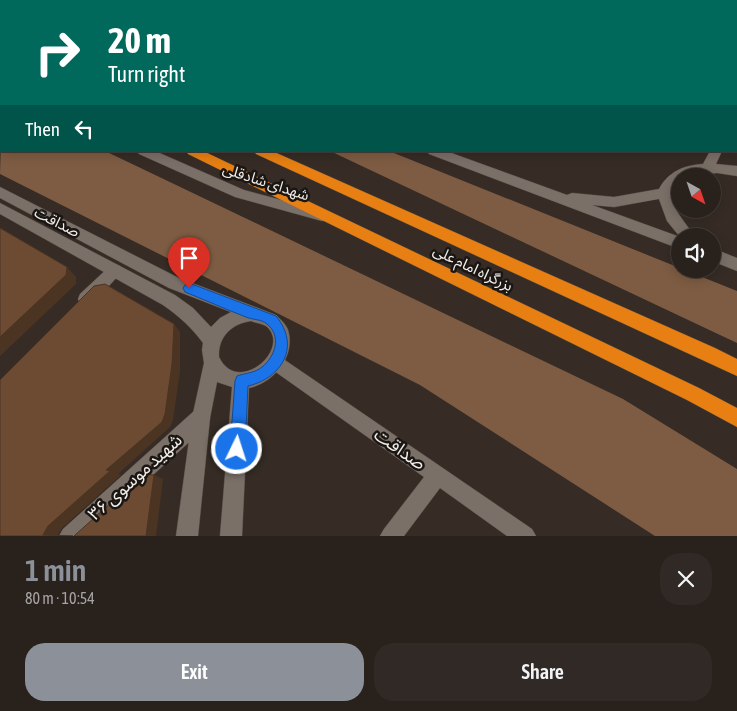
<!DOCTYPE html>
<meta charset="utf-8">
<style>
:root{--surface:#28211c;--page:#302925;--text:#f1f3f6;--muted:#a5a3a3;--line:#443e3b;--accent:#8c9099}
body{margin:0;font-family:"Asap Condensed","Noto Sans Arabic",sans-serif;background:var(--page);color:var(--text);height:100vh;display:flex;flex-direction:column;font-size:19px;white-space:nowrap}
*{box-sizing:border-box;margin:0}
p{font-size:16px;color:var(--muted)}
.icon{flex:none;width:28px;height:28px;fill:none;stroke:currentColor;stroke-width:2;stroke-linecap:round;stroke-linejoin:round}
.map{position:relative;height:536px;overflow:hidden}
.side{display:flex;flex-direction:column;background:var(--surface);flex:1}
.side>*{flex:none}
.top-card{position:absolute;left:0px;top:0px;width:738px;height:152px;box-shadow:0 2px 12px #0003,0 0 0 1px var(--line);background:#00695c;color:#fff;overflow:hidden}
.needle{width:32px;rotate:140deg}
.tools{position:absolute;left:671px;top:168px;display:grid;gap:10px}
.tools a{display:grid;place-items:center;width:50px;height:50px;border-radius:50%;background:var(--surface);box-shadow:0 2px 12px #0003,0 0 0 1px var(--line);font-size:25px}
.pin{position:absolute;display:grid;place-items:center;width:42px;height:42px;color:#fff;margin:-51px -21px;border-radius:50% 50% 50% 0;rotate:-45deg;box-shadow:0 0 5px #0007}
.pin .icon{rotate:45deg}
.me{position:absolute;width:55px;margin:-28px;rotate:4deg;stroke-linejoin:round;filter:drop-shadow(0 0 4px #0008)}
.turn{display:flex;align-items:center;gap:18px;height:105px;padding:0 25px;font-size:22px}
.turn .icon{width:65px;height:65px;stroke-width:2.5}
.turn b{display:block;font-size:35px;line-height:42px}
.then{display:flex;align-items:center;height:48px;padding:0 25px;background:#0003;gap:10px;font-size:19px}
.round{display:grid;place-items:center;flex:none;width:52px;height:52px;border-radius:20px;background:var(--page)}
.summary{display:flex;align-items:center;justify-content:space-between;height:85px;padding:0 25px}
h1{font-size:30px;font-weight:600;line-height:38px;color:var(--accent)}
.primary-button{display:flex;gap:10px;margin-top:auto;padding:10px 25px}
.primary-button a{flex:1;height:58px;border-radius:20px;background:var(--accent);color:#fff;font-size:20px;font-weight:600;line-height:58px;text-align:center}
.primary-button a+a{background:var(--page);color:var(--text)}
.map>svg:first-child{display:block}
.forest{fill:#7e5c43}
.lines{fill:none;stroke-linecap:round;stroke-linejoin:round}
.street-casing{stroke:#514942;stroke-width:1}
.secondary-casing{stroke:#514942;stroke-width:1}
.highway-casing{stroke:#514942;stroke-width:1}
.street{fill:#7b7068;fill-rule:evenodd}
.secondary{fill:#7b7068;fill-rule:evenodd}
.highway{fill:#e77f12;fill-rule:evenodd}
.shaded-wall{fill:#4c3423}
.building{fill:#6c4b32;stroke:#4c3423}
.route{fill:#1a73e8;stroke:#114b97}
.labels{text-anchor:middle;stroke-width:5;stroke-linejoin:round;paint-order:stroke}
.street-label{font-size:15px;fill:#f3ece7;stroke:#1a1613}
.near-street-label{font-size:18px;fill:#f3ece7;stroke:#1a1613}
</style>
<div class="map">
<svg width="737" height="536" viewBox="0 0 737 536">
<rect width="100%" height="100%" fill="#362c25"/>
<!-- forest -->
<path class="forest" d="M1,141v10h104l518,248 114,70v67h-82l-235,-151 -420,-211z
M330,151h59l348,140v52z"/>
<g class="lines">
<defs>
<path id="street" d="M115,264l5,2 3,4 -3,4 -28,30 -6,2 -6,-2 -2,-5 2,-5 30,-28z
M276,354l256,175 4,7h-29l-67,-48 -36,48h-24l4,-7 40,-52 -154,-109 -3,-6 3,-6z
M201,409l7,2 2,7 -2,7 -122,111h-27l4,-7 131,-118z"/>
<path id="secondary" d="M0,0h4l1,1h-4l-1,3z
M737,109v8l-1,1v-8z
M0,127h1v8h-1z
M137,151h18l89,39 78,21 5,1 2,4 -2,4 -5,1 -87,-24 -96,-43z
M427,151h19l121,44 5,-2 42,4 45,-8c9,-17 25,-24 44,-25l7,-13h12l-6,13 21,2v10l-20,-3 -37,3v4c-23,16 6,41 14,56h-14v13l-251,-95zM659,199l8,22 13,16 -88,-32 22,2z
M0,187l179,91 97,37c4,4 10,9 12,15 8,26 -14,53 -39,58l-7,148h-22l12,-149 -15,-5 -7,36 -12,118h-22l16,-118 12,-55 -2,-13 1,-7c-11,-15 -24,-27 -40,-38l-163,-91v-11l175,92 18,13 18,19 9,-9 11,-6 -62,-24 -169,-90zM251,321c5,2 11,3 15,5 27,22 -28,71 -47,31 -1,-20 12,-33 32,-36z
M712,248l25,10v13l-25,-10z"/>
<path id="highway" d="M0,46h1v7h-1z
M0,69h1v7h-1z
M186,151h17l496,237 38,20v19l-50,-27 -499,-246z
M254,151h18l443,197 22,11v17l-481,-222z"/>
</defs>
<!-- street casing -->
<use href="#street" class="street-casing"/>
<!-- secondary casing -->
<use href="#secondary" class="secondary-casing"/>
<!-- highway casing -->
<use href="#highway" class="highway-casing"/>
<!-- street -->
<use href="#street" class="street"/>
<!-- secondary -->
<use href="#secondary" class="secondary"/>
<!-- highway -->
<use href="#highway" class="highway"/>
</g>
<!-- shaded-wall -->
<path class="shaded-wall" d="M67,267l9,10v7l-76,72v-19z
M174,324l6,8v39l-7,49 -3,7 -52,47 3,1 -59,53 -5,8 -14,-1 5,-9 58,-56z
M154,475l9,4 -7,57h-10z"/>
<!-- building -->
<path class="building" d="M0,228l67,39 -1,8 -66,62z
M105,284l69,40 -2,40 -7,50 -3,8 -56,48 4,1 -62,55 -5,9 30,1h-73v-156l94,-94z
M143,474l11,1 -8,61h-72z"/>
<!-- route -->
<path class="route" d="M189,283l87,33c25,30 6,62 -28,70l-3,63 -3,5 -5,2 -5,-2 -2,-5 5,-68 2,-5c8,-3 18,-3 25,-9 13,-10 20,-31 5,-43 -6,-5 -14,-4 -21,-7 -21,-8 -41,-17 -61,-25l-2,-4 2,-3z"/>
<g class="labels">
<!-- street labels -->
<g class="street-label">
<text transform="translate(266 182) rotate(18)" y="5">شهدای شادقلی</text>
<text transform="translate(57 222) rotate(27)" y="5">صداقت</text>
<text transform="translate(473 268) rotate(26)" y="5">بزرگراه امام علی</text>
</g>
<!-- near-street labels -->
<g class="near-street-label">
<text transform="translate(400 449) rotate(35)" y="6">صداقت</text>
<text transform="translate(135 477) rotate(-42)" y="6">شهید موسوی ۳۶</text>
</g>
</g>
</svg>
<div class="tools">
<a><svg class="needle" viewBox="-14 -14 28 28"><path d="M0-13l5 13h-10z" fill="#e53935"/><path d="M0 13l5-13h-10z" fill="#a5a3a3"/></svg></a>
<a><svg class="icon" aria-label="sound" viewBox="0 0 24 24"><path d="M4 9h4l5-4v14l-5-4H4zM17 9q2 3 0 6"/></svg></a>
</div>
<div class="pin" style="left:189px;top:288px;background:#d93025"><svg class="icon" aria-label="arrive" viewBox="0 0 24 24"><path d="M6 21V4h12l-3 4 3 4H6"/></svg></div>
<svg class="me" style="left:237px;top:449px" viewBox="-20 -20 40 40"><circle r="17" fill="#1a73e8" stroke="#fff" stroke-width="3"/><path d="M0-11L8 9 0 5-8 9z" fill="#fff"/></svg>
<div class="top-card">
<div class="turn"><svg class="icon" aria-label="right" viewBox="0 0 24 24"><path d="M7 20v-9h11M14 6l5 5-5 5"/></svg><div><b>20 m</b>Turn right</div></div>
<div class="then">Then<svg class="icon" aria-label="left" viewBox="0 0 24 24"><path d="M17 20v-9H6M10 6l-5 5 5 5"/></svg></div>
</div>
</div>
<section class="side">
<div class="summary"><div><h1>1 min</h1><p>80 m · 10:54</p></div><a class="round"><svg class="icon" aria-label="close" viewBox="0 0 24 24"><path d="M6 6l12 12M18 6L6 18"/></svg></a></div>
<div class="primary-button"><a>Exit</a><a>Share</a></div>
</section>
